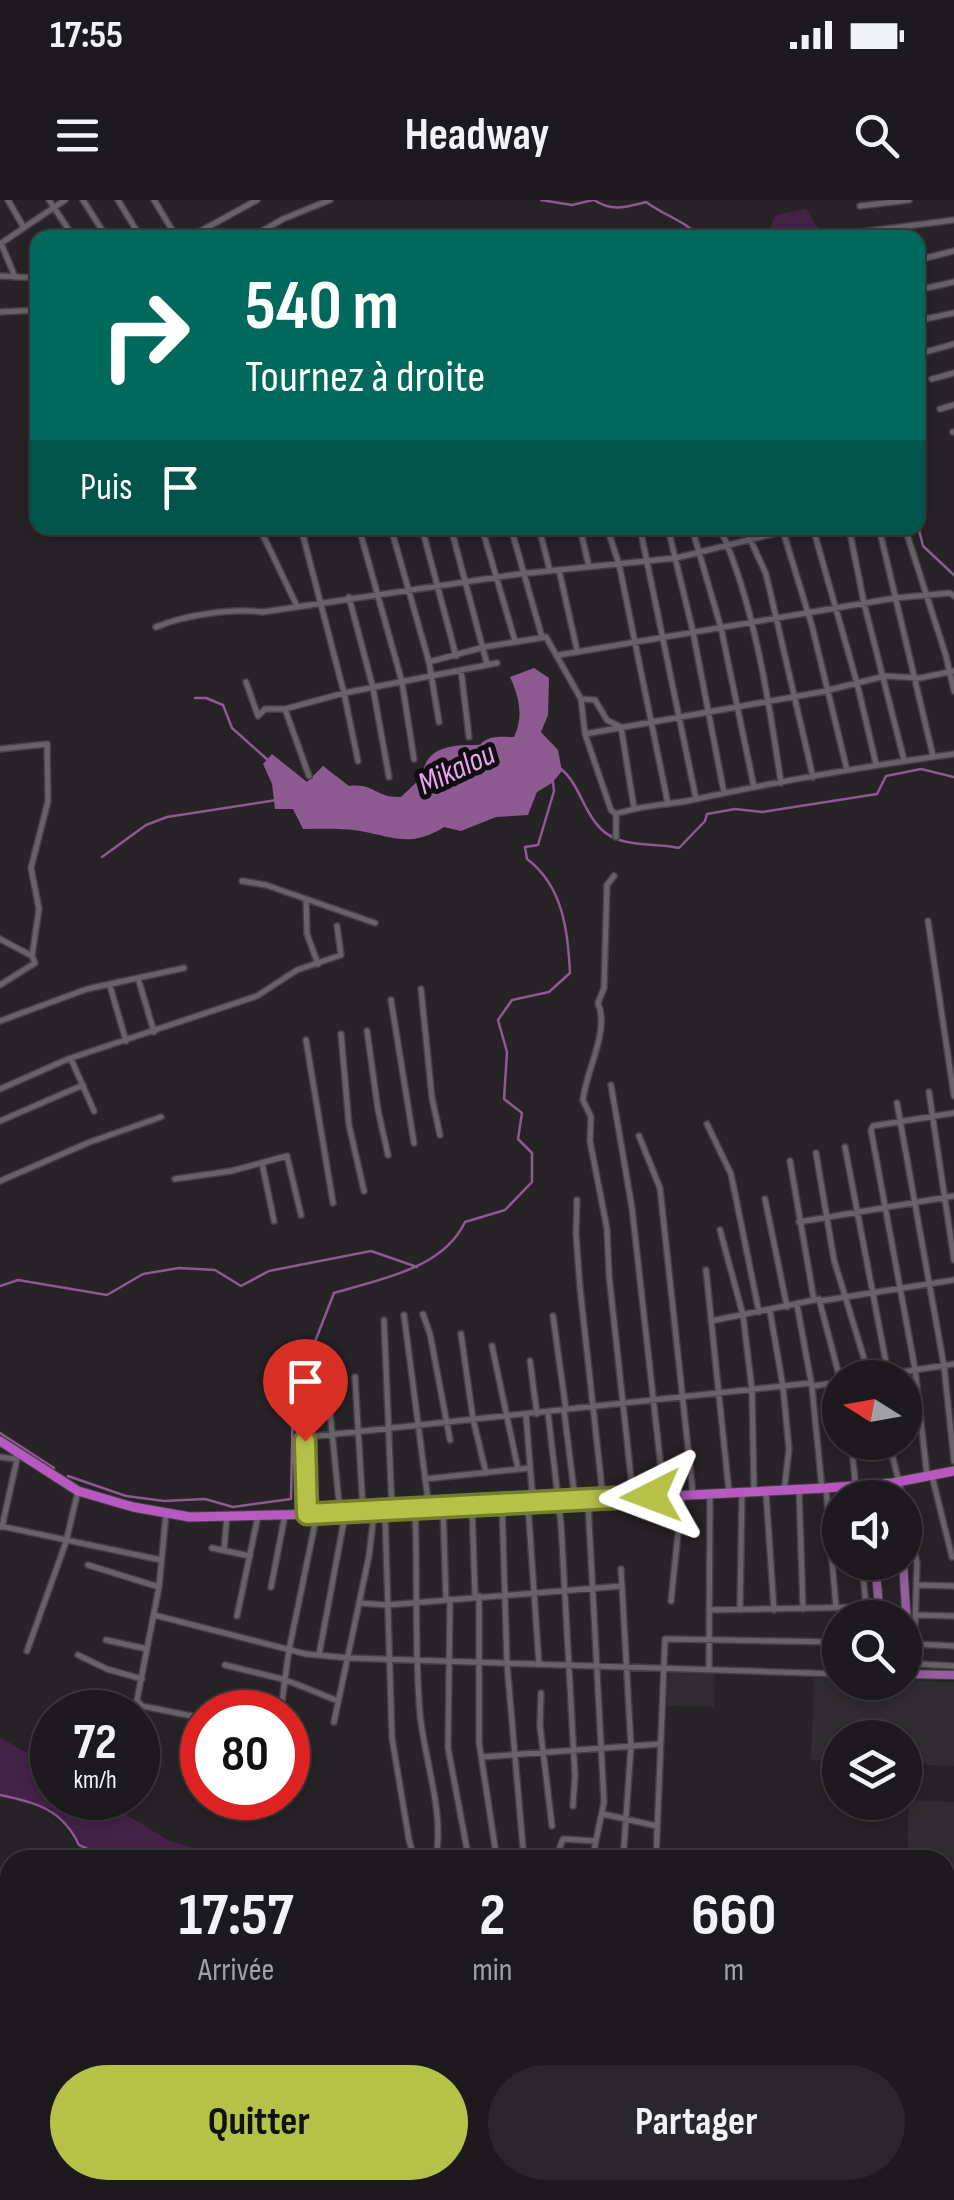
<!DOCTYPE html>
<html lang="fr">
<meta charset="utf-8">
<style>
:root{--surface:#1d1a1d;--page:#2a272a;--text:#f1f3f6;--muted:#a0a1a4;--line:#3b383b;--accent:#b6c148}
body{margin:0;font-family:"Sofia Sans Condensed",sans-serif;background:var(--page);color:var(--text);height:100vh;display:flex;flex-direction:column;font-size:38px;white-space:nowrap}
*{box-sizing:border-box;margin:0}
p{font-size:32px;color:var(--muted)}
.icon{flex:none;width:55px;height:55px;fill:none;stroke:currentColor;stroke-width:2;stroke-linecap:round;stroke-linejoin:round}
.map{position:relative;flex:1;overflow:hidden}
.panel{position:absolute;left:0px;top:1650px;width:955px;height:350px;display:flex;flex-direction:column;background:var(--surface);border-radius:30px 30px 0 0;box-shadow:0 5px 15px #0003,0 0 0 2px var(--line)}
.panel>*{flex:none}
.hud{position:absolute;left:30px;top:30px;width:895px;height:305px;border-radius:20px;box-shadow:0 5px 15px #0003,0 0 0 2px var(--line);background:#00695c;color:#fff;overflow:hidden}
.needle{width:65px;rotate:281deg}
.fabs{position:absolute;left:822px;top:1160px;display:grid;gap:20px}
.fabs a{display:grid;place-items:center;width:100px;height:100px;border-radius:50%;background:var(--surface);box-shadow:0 5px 15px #0003,0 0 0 2px var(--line);font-size:50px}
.speed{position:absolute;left:30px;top:1490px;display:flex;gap:20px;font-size:50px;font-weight:700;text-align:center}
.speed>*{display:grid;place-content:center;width:130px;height:130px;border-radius:50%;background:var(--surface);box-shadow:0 5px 15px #0003,0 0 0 2px var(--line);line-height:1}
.speed small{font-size:25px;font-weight:400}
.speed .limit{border:15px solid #d22;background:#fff;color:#111}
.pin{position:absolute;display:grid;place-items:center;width:85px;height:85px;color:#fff;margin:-102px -42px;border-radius:50% 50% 50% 0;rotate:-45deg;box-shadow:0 0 10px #0007}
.pin .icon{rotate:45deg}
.me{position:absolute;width:110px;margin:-55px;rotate:267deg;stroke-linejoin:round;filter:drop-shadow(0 0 8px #0008)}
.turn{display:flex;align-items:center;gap:35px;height:210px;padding:0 50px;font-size:45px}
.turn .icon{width:130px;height:130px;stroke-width:2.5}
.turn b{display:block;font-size:70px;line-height:85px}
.then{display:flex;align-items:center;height:95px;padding:0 50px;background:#0003;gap:20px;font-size:38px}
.eta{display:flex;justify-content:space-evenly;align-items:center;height:170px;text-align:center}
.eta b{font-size:60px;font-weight:700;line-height:70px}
.button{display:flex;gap:20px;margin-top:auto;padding:20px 50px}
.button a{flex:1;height:115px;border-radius:60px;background:var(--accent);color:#111;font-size:40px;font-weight:700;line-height:115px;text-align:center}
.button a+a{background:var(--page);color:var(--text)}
.status{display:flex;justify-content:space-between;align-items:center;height:70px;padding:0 50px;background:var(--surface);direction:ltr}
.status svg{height:28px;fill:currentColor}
header{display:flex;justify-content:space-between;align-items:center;height:130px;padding:0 50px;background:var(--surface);font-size:45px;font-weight:700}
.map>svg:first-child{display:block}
.built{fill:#332b33}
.green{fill:#452348}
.water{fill:#8d5a91}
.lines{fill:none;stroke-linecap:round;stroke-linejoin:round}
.stream{stroke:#8d5a91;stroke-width:2.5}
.minor-casing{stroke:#434043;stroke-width:8}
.major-casing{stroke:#434043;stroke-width:10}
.highway-casing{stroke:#434043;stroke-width:11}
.minor{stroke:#676267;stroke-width:5}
.major{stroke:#985d9d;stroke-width:8}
.highway{stroke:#b859c1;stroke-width:9}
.route-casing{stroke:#767d2f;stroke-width:25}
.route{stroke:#b6c148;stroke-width:18}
.labels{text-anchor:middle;stroke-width:10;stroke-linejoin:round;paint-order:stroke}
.water-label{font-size:32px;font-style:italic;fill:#eca4f2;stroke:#0f0d0f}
</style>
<div class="status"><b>17:55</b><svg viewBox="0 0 49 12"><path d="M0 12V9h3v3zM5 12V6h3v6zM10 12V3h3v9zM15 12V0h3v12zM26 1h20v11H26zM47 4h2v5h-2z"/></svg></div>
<header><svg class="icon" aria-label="menu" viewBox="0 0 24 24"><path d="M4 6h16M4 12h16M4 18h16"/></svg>Headway<svg class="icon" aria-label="search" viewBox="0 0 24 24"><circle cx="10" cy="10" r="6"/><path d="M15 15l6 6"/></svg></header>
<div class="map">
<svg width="954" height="2000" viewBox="0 0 954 2000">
<rect width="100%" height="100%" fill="#272327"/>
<!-- built -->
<path class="built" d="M674,1470l41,3 -1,34 -48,-1 2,-30z
M814,1478h26v4h65v-2l49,2v84l-49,-2v-26h-65v24l-29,-2z
M909,1600l45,2v191l-9,-1v-132h-38z"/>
<!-- green -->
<path class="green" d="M806,9l18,28 -58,-1 10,-21z
M0,1537l52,31v30h47l69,42 25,8 12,12h-103l-10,-5 -42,-47 -30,-6 -20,-9z"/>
<!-- water -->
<path class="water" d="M534,468l15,10 -1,37 -7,17 17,18 4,21 -10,12 -15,9 -9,23 -32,2 -35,14 -17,-4c-33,21 -50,10 -84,4 -19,-3 -38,-2 -57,-2l-10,-20h-18l-3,-25 -9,-20 9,-10 35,28 16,-16 26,20c27,-3 25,12 52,11l21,-20c3,-29 27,-32 51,-32 13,0 3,-1 15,-6 7,-3 18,-2 26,-2 10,-21 5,-40 -4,-60z"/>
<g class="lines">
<!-- stream -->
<path class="stream" d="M541,0l31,5 21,-5
M594,0c18,12 32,7 52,2 19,14 38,18 55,36
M918,326l5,20 31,29
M195,498h11l17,7 9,23 37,33
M560,568c20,16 23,44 41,61 20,20 54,13 78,19l26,-27 2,-7 28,-5 27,3 115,-18 9,-18 35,-7 33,8
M102,657l44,-32 21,-8 110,-17
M0,1086l18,-6 89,15 36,-21 36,-6 36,2 26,16 28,-15 102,-20 46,16
M0,1233l54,35
M68,1276l58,20 38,5 41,-2 28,8 58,-8 2,-101 41,-105c46,-14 109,-24 131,-71l40,-12 27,-28v-29l-14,-14 4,-26 -18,-14 3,-47 -9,-32 14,-20 37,-8 21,-19c-2,-42 -7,-87 -43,-114l-2,-12 13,-2 16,-54 -1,-9
M0,1595c37,8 62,14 79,50l33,15
M319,1990l5,10
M358,2000l6,-8 17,-2"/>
<defs>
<path id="minor" d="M8,0l16,28
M49,0l25,38
M83,0l24,38
M118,0l23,38
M154,0l23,38
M860,6l49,-6
M861,32l93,-12
M188,38l69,-38
M250,38l33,-19 47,-19
M1,43l14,34
M0,44l65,-44
M922,59l32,-8
M0,76l38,2
M918,90l36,-8
M0,112l38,-2
M925,119l29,-6
M918,154l36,-10
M932,179l22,-6
M940,209l14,-4
M953,232h1
M301,328l43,165 14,68
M359,328l43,154 12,77
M391,328l38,134 10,60
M422,328l34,128
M451,328l36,136
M482,328l33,113
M511,328l31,109
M539,328l11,43
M580,328l9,39
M607,328l12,36 49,240
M640,328l56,271
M668,328l25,104 31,161
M692,328l29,100 33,159
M720,328c34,75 49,173 61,255
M745,328l21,46 47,203
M813,328l44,155 19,81
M849,328l15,75 40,157
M879,328l54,228
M905,328l41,128 8,35
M783,331l29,95 35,144
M263,335l33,69
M559,370l18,80
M349,397l24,91 16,89
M156,427c29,-12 76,-19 107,-15l256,-38 157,-16 121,-30
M559,455l336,-57 55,-5 4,3
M429,462l55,-15 62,-10 35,62 4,35 26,76 5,4
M461,470l8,67
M246,482l12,34 7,-7h20l59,-16 153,-30
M581,499l14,1 12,20 14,7 13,81
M285,509l24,67
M585,534l236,-42 64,-16 35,2 34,-7
M0,549l47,-5 1,57 -17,67 8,41 -7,47 3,7 -35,22
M616,637v-23c25,-9 51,-9 76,-14 87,-19 174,-34 262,-46
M614,676l-7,9 -3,103 -6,15c12,28 -12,67 -15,97l8,17 -1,24 17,88 2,46 24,221
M242,681l24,4 109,38
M306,699l1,35 11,30
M928,721l26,175
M0,739l32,17
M138,778l16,54
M110,786l16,55
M421,789l11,109 8,37
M391,800l23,143
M0,821l87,-32 97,-21
M367,831l11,79 10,45
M341,834l8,91 15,66
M306,840l27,163
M71,859l23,52
M611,885l21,123 32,287
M0,889l68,-30 189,-63 40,-26 44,-15 -4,-29
M929,892l25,168
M897,903l47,263 10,95
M0,921l83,-36
M707,924l24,50 28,138
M639,936l21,52 33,306
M845,947l43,226
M816,953l18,107 36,118
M790,961l24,139
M262,963l12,58
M175,979l56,-8 56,-15 14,59
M0,981l90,-39 71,-25
M765,999l22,108
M577,1000l-1,34 4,54 23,210
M799,1022l155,-26
M720,1030l23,85 9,75 2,101
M706,1070l23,222
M820,1101l134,-21
M797,1105l15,82 10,102
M770,1111l13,76 6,62 -5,42
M423,1114l7,20 20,106
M404,1115l25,193
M553,1116l13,94
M384,1120l8,189
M711,1121l108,-22 21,80
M461,1134l12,85 13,54
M492,1146l26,123
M530,1161l7,53
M355,1177l8,133
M863,1178l91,-14
M327,1181l13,132
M813,1186l27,-4
M564,1210l11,89
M548,1213l13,111 14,252 -2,30
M526,1215l7,87
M851,1242l6,56
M889,1242l14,56
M0,1257l16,2
M927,1275l-12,-106 -44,-239 2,-4 81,-13
M932,1276l20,81
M425,1279l105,-11
M826,1288l10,120
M799,1289l4,120
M766,1293l8,117
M588,1302l16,300 -12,58
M502,1304l5,160 17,196
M472,1305l3,91
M528,1305l11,159
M905,1306l12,57 -3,97 5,4 35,2
M443,1307l3,92
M415,1311c3,67 -1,135 5,203 4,44 26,104 15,146
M385,1313l7,225 17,102 6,20
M166,1314l-7,73 -22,113 5,6 60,12
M307,1314l-2,-73 3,-4 503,-54
M0,1326l161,34
M2,1327l15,-68
M212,1348l38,8
M224,1350l3,-34
M862,1362l5,56
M88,1365l71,22
M621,1369l10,177 -8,114
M918,1385l36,1
M271,1387l14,-72
M479,1396v146l18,118
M450,1399l-2,149 21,112
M671,1401l11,-106
M359,1403l28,2 235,-19
M709,1410l157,-3
M740,1410l2,-117
M154,1415l152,39 43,4 491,16
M917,1415l37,1
M237,1416l21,-100
M106,1440l41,9
M915,1444l39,2
M27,1451l39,-109 12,-51
M78,1455l29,14 35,10
M319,1455l26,-140
M225,1465l61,15 52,21
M709,1469l1,-176
M541,1493l-1,33 12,100
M281,1509l8,-59 28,-136
M334,1522l35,-166 5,-43
M482,1557l178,-13
M603,1614l54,12
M555,1660l8,-21 32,2
M656,1660l9,-221 175,3
M0,1706l10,-1
M0,1747l10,5
M945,1834h9
M0,1889l10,8
M945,1904l9,-4
M0,1925l10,8
M945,1942l9,-12
M0,1956l10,4
M0,1985l27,15
M71,1990l8,10
M110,1990l9,10
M151,1990l9,10
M272,1990l7,10
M389,1990l4,10
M413,1990l7,10
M448,1990l6,10
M481,1990l7,10
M515,1990l5,10
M549,1990l4,10
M640,1990l4,10
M666,1990l10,10
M733,1990l1,10
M751,1990v10
M815,1990v10
M858,1990l4,10
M239,1998l11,-8
M26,2000l9,-10
M187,2000l11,-10
M342,2000l14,-10
M559,2000l61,-10
M704,2000l2,-10
M876,2000l6,-10
M911,2000l5,-10
M948,2000l6,-10"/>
<path id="major" d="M892,1283l2,15
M865,1286l2,12
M875,1362l5,56
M903,1362l7,112
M905,1474l49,1
M945,1798h9
M783,2000v-10"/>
<path id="highway" d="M0,1241l78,50 55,16 57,10 127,-3 509,-26 66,-5 62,-12"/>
</defs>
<!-- minor casing -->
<use href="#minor" class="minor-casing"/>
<!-- major casing -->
<use href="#major" class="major-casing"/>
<!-- highway casing -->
<use href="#highway" class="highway-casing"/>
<!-- minor -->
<use href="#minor" class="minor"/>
<!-- major -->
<use href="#major" class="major"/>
<!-- highway -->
<use href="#highway" class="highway"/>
</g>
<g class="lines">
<defs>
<path id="route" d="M305,1241l2,73 344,-18"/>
</defs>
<!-- route casing -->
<use href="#route" class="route-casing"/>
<!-- route -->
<use href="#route" class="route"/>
</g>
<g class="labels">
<!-- water labels -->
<g class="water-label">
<text transform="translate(456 568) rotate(-25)" y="11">Mikalou</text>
</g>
</g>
</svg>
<div class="fabs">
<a><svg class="needle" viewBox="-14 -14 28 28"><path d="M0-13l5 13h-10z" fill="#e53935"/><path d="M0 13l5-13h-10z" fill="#a0a1a4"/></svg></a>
<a><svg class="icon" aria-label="sound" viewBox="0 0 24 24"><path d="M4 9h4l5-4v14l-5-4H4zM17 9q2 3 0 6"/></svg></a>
<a><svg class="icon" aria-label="search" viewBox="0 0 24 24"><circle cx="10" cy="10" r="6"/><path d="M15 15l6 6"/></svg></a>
<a><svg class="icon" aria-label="layers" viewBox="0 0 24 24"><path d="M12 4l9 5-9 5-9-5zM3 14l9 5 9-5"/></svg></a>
</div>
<div class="speed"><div>72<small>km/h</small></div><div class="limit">80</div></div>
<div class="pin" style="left:305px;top:1241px;background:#d93025"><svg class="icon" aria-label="arrive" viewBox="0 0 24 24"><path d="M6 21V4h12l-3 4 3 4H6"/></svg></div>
<svg class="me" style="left:651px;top:1296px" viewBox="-20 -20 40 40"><path d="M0-17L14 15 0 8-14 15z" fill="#b6c148" stroke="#fff" stroke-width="4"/></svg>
<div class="hud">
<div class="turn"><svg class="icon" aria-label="right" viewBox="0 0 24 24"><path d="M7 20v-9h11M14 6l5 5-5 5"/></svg><div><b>540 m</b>Tournez à droite</div></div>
<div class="then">Puis<svg class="icon" aria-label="arrive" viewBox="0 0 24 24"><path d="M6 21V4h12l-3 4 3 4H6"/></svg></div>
</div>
<section class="panel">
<div class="eta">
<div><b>17:57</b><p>Arrivée</p></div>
<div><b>2</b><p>min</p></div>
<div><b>660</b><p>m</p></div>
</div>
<div class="button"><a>Quitter</a><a>Partager</a></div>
</section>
</div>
